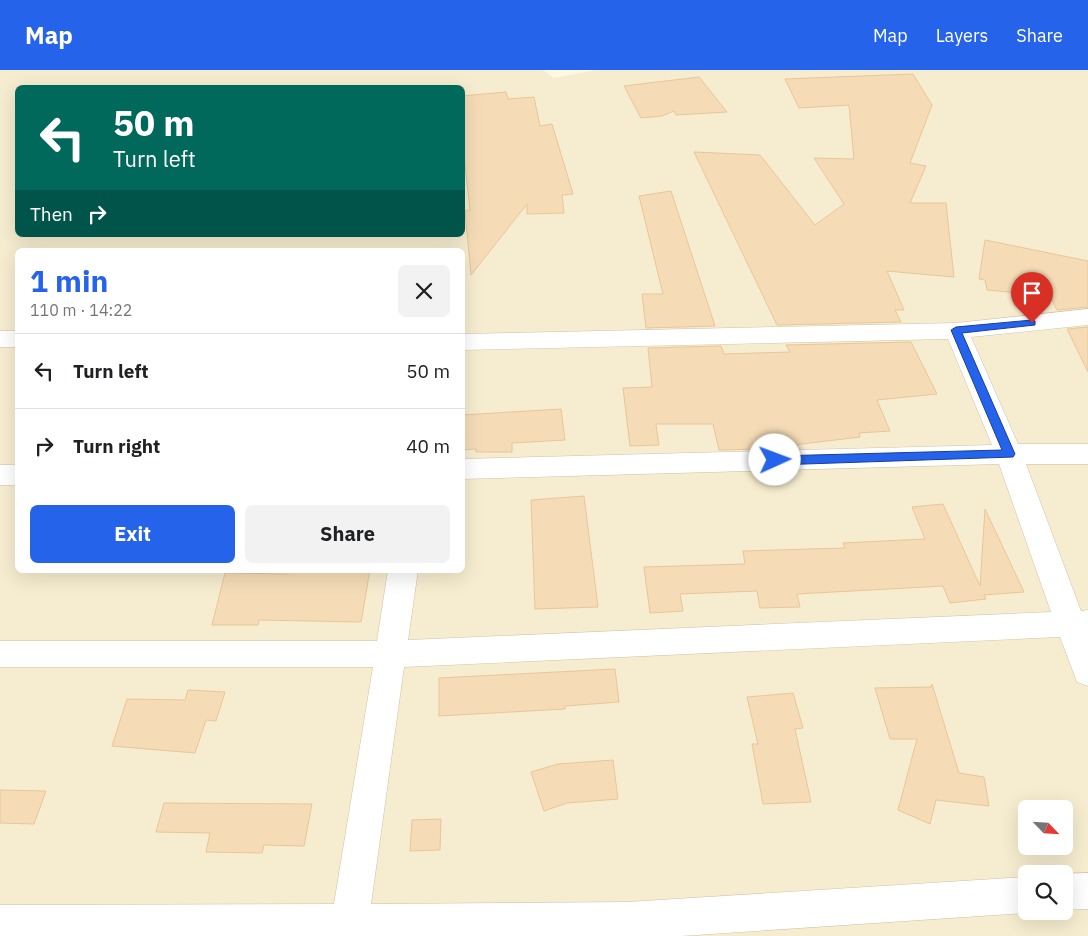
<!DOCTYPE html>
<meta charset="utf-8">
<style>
:root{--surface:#fff;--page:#f2f2f2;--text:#202124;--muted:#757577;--line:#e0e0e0;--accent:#2563eb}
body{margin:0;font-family:"IBM Plex Sans",sans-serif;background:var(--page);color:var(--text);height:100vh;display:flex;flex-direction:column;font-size:19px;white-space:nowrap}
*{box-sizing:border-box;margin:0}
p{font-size:16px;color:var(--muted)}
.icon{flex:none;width:28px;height:28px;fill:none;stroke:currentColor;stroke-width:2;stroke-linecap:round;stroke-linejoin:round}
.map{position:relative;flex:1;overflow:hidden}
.panel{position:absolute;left:15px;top:178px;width:450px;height:325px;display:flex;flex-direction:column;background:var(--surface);border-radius:8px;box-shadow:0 5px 20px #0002}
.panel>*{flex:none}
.hud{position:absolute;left:15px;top:15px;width:450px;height:152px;border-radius:8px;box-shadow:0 5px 20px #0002;background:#00695c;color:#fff;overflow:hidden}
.needle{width:32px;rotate:115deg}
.tools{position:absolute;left:1018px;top:730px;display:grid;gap:10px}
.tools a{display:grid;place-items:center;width:55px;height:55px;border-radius:8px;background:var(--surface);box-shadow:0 5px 20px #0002;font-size:25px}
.pin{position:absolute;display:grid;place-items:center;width:42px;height:42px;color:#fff;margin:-51px -21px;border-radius:50% 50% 50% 0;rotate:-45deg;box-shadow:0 0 5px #0007}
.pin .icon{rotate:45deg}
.me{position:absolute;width:55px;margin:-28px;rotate:88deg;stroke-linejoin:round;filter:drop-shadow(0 0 4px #0008)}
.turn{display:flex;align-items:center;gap:18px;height:105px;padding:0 15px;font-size:22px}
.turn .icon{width:65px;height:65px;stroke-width:2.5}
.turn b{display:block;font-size:35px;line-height:42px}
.then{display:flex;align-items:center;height:48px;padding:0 15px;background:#0003;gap:10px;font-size:19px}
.round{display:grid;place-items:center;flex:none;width:52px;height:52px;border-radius:8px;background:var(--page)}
.headline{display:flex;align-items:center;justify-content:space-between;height:85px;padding:0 15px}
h1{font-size:30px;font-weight:700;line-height:38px;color:var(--accent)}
.button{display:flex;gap:10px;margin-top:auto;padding:10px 15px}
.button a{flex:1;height:58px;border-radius:8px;background:var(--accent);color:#fff;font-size:20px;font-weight:700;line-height:58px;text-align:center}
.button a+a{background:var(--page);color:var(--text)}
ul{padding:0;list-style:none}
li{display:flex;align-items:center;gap:15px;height:75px;padding:0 15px;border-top:1px solid var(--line)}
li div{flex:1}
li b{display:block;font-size:19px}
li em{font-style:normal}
header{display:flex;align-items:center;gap:30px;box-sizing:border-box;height:70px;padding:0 25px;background:var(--accent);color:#fff}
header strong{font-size:24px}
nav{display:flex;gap:28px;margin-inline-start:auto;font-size:18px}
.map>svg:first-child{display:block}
.residential{fill:#f6eccf;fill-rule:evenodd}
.building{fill:#f5dcb7;stroke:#e9c696}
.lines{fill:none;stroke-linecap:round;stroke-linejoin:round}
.minor-casing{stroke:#d0c1a7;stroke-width:1}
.minor{fill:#fff;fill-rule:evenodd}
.route{fill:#2563eb;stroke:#184099}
</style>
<header>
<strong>Map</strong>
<nav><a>Map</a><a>Layers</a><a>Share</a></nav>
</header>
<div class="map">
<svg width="1088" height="866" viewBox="0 0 1088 866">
<rect width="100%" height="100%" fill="#fef8e1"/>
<!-- residential -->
<path class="residential" d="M0,0h543l11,8 42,-8h492v866h-1088zM18,18h444v147h-444zM18,180h444v320h-444zM1026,739h38v37h-38zM1026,804h38v37h-38z"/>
<!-- building -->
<path class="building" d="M913,4l19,31 -22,58 16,3 -16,37h36l8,74 -67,-6 17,39h-9l6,12 -124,3 -83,-173 66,3 55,70 29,-21 -30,-46 40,1 -5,-54 -50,3 -14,-29z
M699,7l28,35 -51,3 -2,-4 -12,5 -21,2 -17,-32z
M506,22l2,7 26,-2 6,29 12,-2 21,70 -11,1 2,18 -37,1v-10l-56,71 -6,-64 5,-1 -8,-72v-42z
M671,121l44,135 -69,2 -4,-34h21l-24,-98z
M985,170l103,21v46l-31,3 -7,-14 -63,-6 -2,-10 -6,-1z
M1088,257v45l-21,-43z
M911,272l26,52 -60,6 13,31 -31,2 1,4 -100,12 -41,1 -6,-26h-57l3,21 -29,1 -7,-58 29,-1 -4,-39 73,-2 3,8 66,-2 -4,-7z
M561,339l4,31 -53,3v9h-36v-3l-14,1v-35z
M584,426l14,111 -63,2 -4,-109z
M943,434l37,82 5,-77 39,83 -40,3 2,4 -36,4 -7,-17 -146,8 3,13 -40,1 -3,-17 -77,3 3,17 -33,2 -6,-46 101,-3 -2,-13 102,-3 -2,-5 82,-4 -13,-32z
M289,500h81l-9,52 -102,-2 -1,5h-46l13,-52 63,1z
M615,599l4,33 -54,4v3l-126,7v-38z
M932,614l27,89 25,4 5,29 -53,-6 -6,24 -32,-14 19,-71h-27l-15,-51 56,-1z
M188,620l37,2 -9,29 -10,-1 -11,33 -83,-7 15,-47 58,1z
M793,623l10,35 -8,1 16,73 -48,2 -11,-60h6l-11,-47z
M613,690l5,39 -51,4 -23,8 -13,-39 27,-8z
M0,720l46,1 -12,33 -34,-1z
M164,733l148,1 -8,42 -40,-1 -2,8 -56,-1 4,-19 -54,-1z
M441,749l-1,31 -30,1 2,-31z"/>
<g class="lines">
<defs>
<path id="minor" d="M1088,239v16l-117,12 47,107h70v20h-62l55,147 7,-1v76l-11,-4 -17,-45 -656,30 -33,237 256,-2 399,-25v34h5l-5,2 -345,23h-681v-31l334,-1 39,-237h-373v-26h377l11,-71h30l-10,70 643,-28 -52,-148 -537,15v-20l530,-14 -44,-106 -486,11v-16l494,-11z
M0,261h18v16h-18z
M0,395h18v20h-18z
M1088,803v36l-24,1v-36z"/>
</defs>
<!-- minor casing -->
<use href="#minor" class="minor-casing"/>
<!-- minor -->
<use href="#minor" class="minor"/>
</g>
<!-- route -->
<path class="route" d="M1032,250l3,1v4l-73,8 53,121 -2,3 -238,8 -6,-5 6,-4 227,-6 -51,-120 5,-3z"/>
</svg>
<div class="tools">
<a><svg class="needle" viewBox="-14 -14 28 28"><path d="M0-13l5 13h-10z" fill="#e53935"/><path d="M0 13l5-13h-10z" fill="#757577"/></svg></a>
<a><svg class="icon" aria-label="search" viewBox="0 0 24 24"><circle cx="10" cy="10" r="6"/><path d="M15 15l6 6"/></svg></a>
</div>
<div class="pin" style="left:1032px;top:253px;background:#d93025"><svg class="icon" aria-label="arrive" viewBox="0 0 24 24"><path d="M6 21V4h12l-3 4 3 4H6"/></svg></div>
<svg class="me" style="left:775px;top:390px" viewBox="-20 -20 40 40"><circle r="19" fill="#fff"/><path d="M0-13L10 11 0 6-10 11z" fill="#2563eb"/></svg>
<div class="hud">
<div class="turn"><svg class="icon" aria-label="left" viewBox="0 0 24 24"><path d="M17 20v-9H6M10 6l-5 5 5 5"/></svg><div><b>50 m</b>Turn left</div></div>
<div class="then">Then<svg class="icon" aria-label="right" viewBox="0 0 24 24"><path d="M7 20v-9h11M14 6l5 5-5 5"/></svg></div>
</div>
<section class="panel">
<div class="headline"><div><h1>1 min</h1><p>110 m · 14:22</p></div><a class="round"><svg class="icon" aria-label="close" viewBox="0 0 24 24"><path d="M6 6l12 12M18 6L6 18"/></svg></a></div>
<ul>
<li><svg class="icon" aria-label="left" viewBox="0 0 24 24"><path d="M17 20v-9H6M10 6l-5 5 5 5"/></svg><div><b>Turn left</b></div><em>50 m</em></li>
<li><svg class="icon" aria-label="right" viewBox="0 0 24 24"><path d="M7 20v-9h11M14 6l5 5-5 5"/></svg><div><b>Turn right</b></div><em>40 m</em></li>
</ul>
<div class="button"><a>Exit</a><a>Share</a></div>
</section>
</div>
